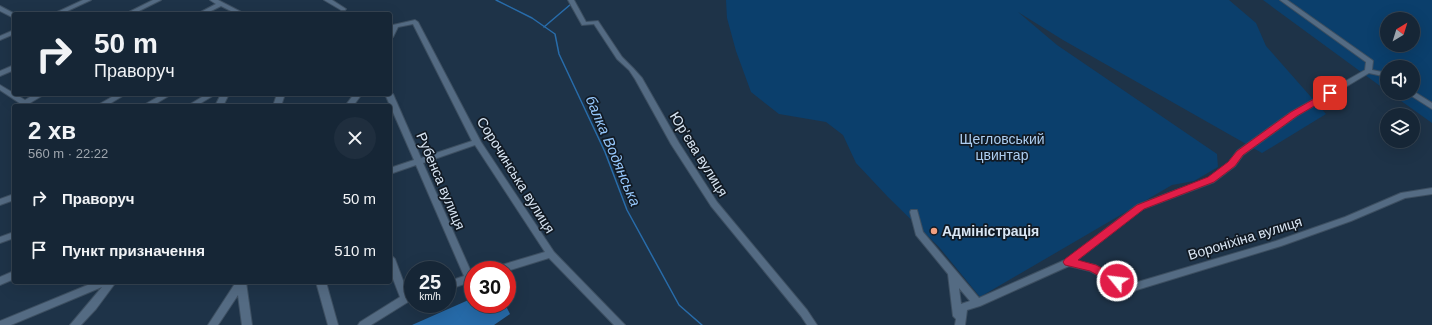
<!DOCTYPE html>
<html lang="uk">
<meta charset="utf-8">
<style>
:root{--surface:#162636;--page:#1f2e3e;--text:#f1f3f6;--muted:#9ea5ad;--line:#354351}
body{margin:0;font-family:Helvetica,sans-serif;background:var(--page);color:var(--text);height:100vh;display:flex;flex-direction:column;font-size:15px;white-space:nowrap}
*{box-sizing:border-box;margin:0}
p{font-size:13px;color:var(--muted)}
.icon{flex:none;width:22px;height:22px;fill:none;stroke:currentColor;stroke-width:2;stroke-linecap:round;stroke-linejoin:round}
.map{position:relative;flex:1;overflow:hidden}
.sheet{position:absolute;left:12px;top:104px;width:380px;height:180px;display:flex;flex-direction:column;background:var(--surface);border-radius:4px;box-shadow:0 4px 16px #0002,0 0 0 1px var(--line)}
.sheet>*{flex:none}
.banner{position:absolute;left:12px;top:12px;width:380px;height:84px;border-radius:4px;box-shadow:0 4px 16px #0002,0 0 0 1px var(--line);background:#162636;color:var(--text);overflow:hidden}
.needle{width:26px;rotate:38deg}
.controls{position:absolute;left:1380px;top:12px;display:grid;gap:8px}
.controls a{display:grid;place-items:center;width:40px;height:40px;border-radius:50%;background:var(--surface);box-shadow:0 4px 16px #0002,0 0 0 1px var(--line);font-size:20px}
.speed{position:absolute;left:404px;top:261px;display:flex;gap:8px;font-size:20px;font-weight:700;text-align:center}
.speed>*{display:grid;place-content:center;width:52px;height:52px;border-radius:50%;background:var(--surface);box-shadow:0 4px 16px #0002,0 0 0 1px var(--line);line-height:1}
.speed small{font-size:10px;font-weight:400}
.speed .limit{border:6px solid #d22;background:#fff;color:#111}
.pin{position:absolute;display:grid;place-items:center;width:34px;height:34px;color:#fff;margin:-17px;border-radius:8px;box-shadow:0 2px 6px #0006}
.me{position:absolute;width:44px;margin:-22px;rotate:299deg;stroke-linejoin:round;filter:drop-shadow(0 0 3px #0008)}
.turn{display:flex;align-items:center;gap:14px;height:84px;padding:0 16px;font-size:18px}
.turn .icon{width:52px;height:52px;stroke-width:2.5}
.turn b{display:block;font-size:28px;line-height:34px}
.round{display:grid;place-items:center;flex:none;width:42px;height:42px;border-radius:21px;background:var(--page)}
.overview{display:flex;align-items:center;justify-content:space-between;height:68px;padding:0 16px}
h1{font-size:24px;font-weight:800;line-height:30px}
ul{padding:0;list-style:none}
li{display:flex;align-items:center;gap:12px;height:52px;padding:0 16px}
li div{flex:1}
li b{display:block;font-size:15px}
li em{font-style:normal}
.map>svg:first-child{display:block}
.green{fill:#0b3f6c;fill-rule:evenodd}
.forest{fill:#266aa8}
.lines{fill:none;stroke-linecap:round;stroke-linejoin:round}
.stream{stroke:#286caa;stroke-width:1.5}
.minor-casing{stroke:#3d4f61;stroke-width:2}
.minor{fill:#546b83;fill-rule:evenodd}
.route{fill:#e11d48;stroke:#92132f}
.poi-dot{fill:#f2a080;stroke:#111a24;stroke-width:1.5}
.labels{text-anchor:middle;stroke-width:3.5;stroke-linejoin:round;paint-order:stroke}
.park-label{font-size:14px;fill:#adcef1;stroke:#111a24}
.street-label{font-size:14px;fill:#d9e6f4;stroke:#111a24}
.poi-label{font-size:14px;font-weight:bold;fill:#d9e6f4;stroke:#111a24;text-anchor:start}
.water-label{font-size:15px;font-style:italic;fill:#96c7fb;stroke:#111a24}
</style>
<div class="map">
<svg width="1432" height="325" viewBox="0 0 1432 325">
<rect width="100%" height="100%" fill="#1e3348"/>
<!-- green -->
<path class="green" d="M726,0h503l27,23 10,23 60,68 -64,39 -199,-113 -45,-28 39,33 160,109 1,13 -24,14 -22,4 -192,112 -41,-50 -51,-50 -32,-34 -13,-28 -17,-13 -47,-8 -28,-22 -15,-41 -9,-33z
M1263,0h169v123l-42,-30h23v-26h-26v24zM1387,19h26v26h-26z"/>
<!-- forest -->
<path class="forest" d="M473,298v6h32l5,10 -16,11h-82z"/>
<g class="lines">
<!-- stream -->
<path class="stream" d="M496,0l36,18 23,16 4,20 46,98 22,58 52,95 23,20
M544,27l27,-23"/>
<defs>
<path id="minor" d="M83,0h8l-30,14h-8z
M153,0h8l-28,14h-8z
M210,0h8l27,14h-8l-16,-8 -16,8h-8l19,-10z
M324,0h8l14,9 -1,1h-4z
M568,0h6l12,22 12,-1 24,36 11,11 9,10 37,65 38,59 90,108 10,15h-10l-6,-9 -90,-110 -40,-62 -36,-65 -6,-9 -12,-11 -23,-35 -12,1z
M1280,0h7l85,60 1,1 -1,9 15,3v4l-18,-4 -72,43 -54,39 -8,11 -21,16 -71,27 -67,52 19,4 36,19 145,-43 69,-24 56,-24 31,-5v6l-27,4 -54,23 -70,25 -151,46 -40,-21 -21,-5 -89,40 -13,4 -2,15h-10l1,-6 -3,-3 -5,-42 -32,-39 -6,-23 1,-2h6l6,22 56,66 86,-38 72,-55 71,-27 21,-16 8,-11 54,-39 74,-42 1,-8zM959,288l11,13 -9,3z
M0,6l15,8h-1v4l-14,-7z
M415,20l3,2 63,120 73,110 71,73h-11l-65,-67 -42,13 -14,-1 2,-3 50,-15 -70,-107 -52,18 49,111 1,-1v8l-26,9v-8l17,-6 -48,-111 -26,9v-6l24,-8 -29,-66h5v-2l3,2 28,64 51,-17 -59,-117 -15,3 -5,10 -3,2v-9l3,-5z
M14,30v4l-14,6v-4z
M14,65v5l-14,6v-5z
M0,85l25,15 10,-6h10l-15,9 3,3h-9l-24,-16z
M1413,91l19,12v6l-22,-14 -1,-2h4z
M117,94h9l-20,12h-10z
M163,94h9l-20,12h-10z
M207,94h9l-20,12h-9z
M221,94h8l-6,12h-8z
M277,94h8l-4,12h-8z
M354,94h8l-9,12h-8z
M14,194v6l-14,5v-6z
M14,232v6l-14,5v-6z
M390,256l3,1 2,2 13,35 5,-1v8l-5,1 -37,23h-13l2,-3 40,-25 -10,-26z
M14,271v8l-14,6v-8z
M95,282h21l-20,27 -15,16h-11l32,-38 -91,38h-11v-4z
M236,282h10l6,43h-10l-4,-30 -20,30h-10z
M316,282h10l12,43h-10z"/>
</defs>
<!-- minor casing -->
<use href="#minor" class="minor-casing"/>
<!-- minor -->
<use href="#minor" class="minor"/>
</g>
<!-- route -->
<path class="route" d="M1330,90l3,1 1,2 -1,2 -36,21 -54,39 -8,11 -21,16 -70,27 -66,51 18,5 25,13 2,3 -2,3 -4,1 -3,-1 -24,-13 -25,-6 -2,-3 2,-3 72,-54 71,-28 20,-15 9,-11 54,-39z"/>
<!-- markers -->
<circle class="poi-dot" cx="934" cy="231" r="4"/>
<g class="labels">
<!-- park labels -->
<g class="park-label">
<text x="1002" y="144">Щегловський<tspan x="1002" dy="16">цвинтар</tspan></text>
</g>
<!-- street labels -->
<g class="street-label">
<text transform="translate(699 154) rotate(58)" y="5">Юр’єва вулиця</text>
<text transform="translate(516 175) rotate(58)" y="5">Сорочинська вулиця</text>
<text transform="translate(441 181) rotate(67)" y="5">Рубенса вулиця</text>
<text transform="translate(1245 238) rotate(-17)" y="5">Вороніхіна вулиця</text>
</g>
<!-- poi labels -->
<g class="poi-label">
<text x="942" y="236">Адміністрація</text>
</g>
<!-- water labels -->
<g class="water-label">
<text transform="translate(613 151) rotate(67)" y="5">балка Водянська</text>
</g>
</g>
</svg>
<div class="controls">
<a><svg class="needle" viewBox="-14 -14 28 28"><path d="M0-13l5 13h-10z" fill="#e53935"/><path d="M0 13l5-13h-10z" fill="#9ea5ad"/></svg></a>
<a><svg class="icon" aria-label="sound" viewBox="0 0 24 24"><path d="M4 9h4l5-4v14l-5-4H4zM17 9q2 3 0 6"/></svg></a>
<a><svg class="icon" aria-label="layers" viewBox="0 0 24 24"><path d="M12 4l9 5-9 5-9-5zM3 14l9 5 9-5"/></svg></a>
</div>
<div class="speed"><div>25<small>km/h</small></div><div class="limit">30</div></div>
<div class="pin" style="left:1330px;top:93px;background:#d93025"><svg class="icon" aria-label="arrive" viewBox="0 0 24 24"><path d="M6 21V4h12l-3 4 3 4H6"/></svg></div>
<svg class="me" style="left:1117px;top:281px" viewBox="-20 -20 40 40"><circle r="17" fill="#e11d48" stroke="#fff" stroke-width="3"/><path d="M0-11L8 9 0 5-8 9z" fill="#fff"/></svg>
<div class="banner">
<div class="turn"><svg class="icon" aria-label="right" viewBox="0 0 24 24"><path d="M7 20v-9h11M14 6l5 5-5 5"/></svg><div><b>50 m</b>Праворуч</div></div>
</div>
<section class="sheet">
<div class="overview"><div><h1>2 хв</h1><p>560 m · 22:22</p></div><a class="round"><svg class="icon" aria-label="close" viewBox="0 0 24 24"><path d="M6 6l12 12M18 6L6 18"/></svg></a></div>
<ul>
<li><svg class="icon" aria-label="right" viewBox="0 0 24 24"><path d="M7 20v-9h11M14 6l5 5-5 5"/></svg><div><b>Праворуч</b></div><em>50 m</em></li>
<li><svg class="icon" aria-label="arrive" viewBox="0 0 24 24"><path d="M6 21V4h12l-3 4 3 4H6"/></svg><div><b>Пункт призначення</b></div><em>510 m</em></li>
</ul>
</section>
</div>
